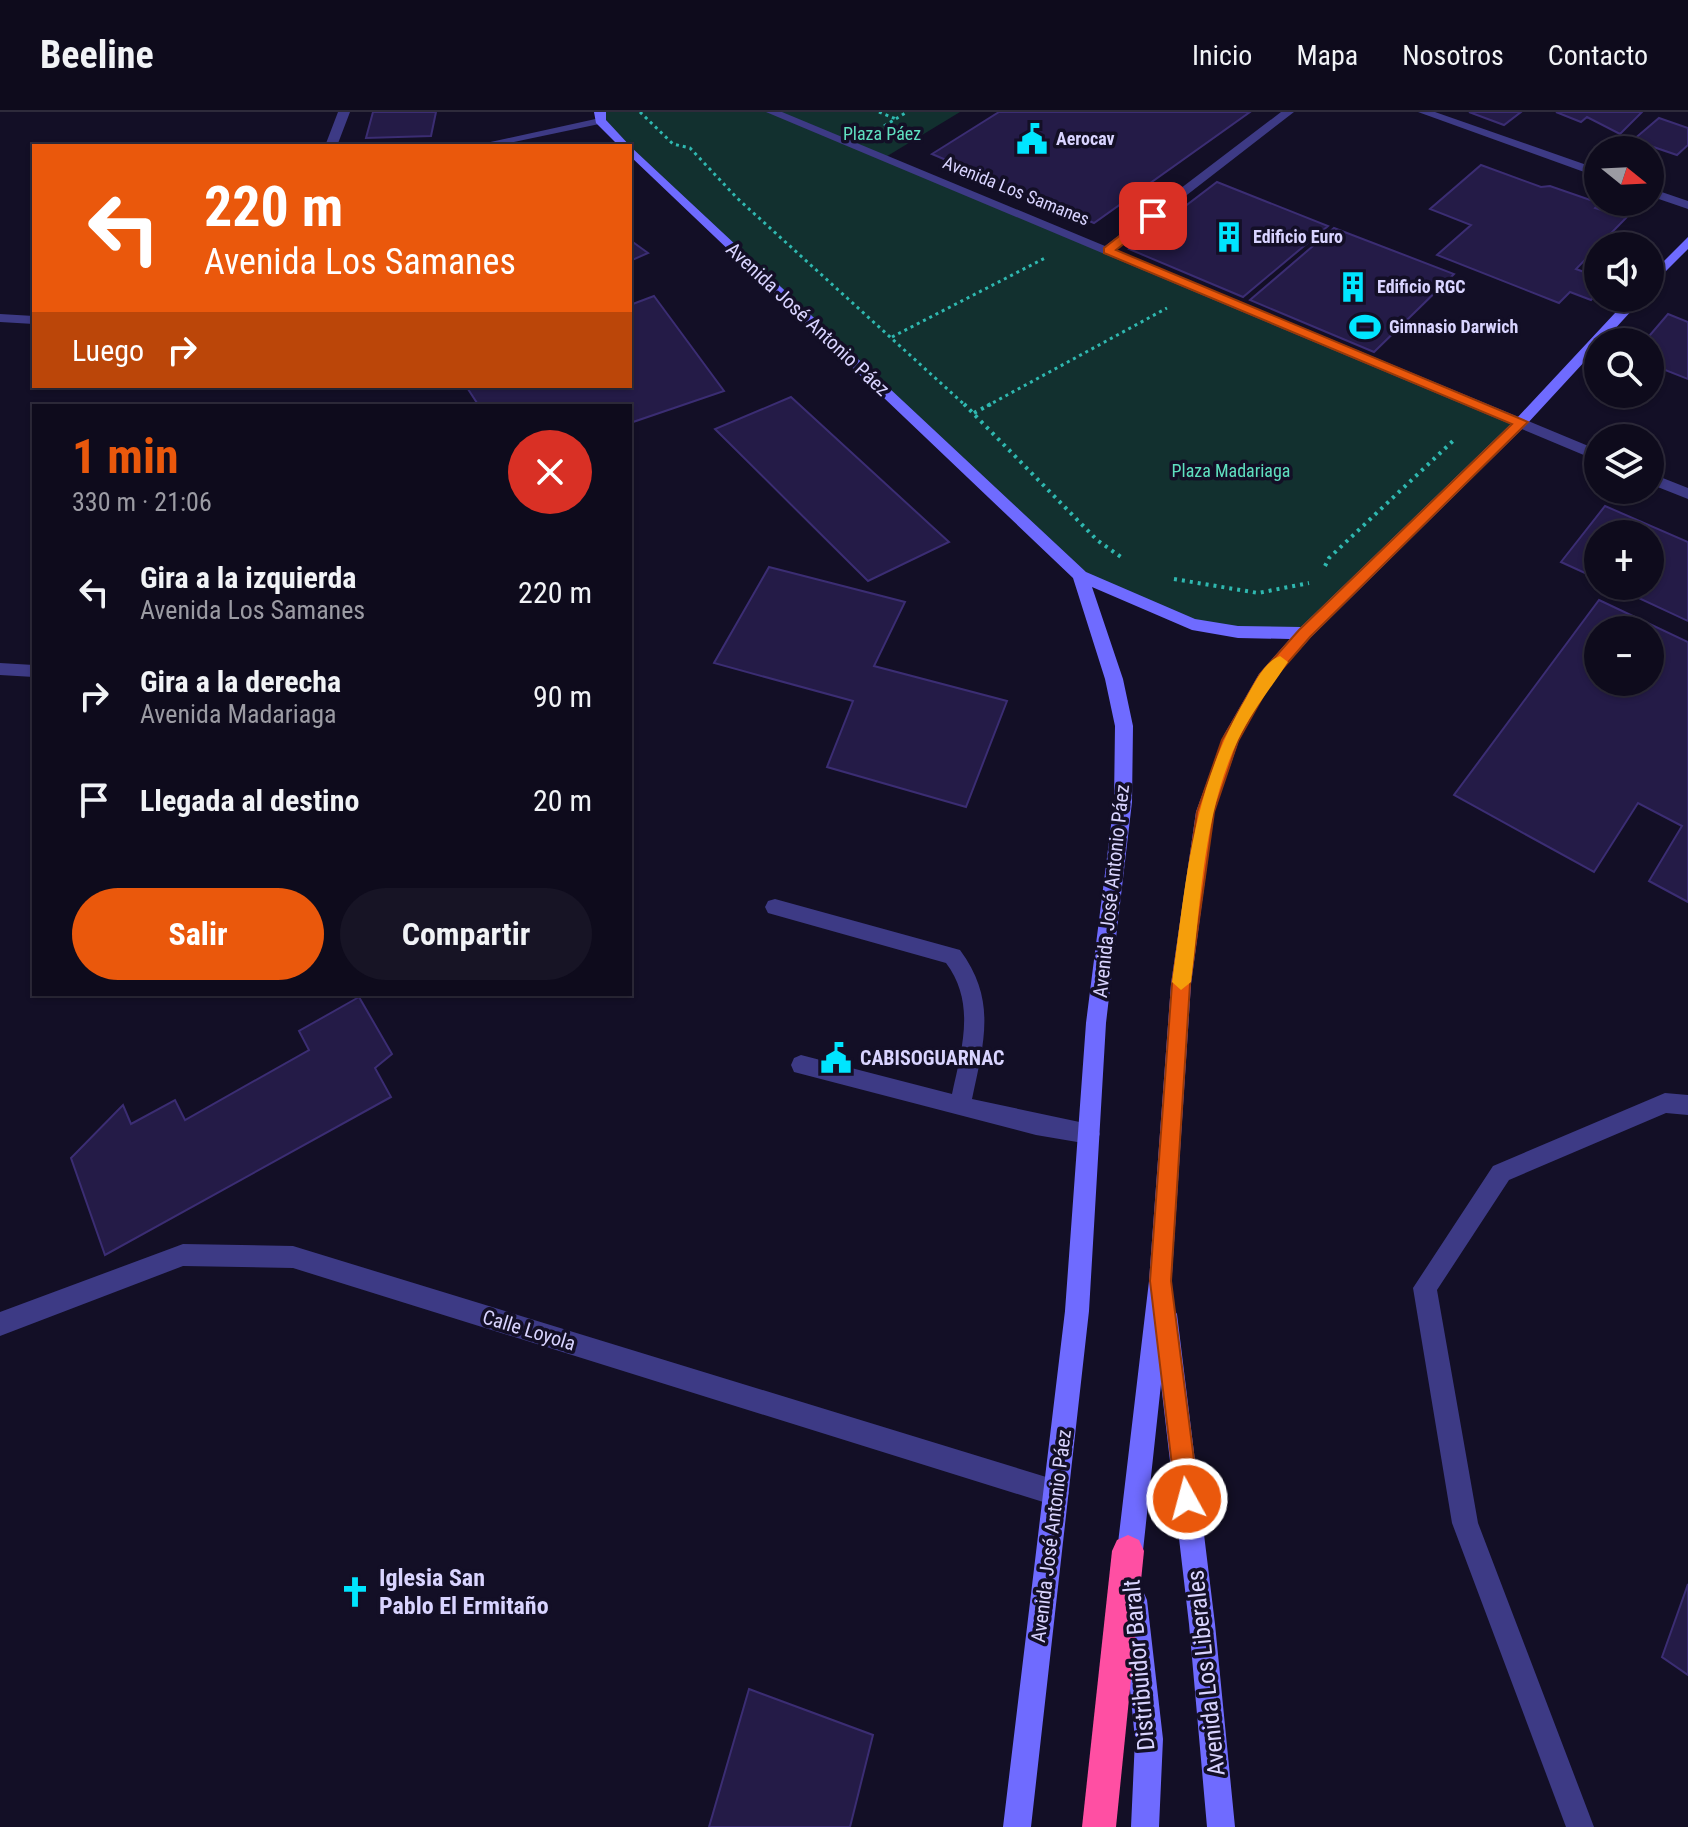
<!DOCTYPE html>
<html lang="es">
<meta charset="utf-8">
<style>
:root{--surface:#0e0b1c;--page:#171425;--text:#f1f3f6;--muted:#9b9ba3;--line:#2e2b3b;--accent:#ea580c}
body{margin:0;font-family:"Roboto Condensed",sans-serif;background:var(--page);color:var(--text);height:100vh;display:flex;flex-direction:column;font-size:30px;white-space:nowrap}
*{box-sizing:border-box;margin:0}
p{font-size:26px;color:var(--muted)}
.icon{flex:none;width:44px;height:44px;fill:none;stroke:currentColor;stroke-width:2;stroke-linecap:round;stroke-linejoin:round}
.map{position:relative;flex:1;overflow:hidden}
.details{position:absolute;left:32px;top:292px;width:600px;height:592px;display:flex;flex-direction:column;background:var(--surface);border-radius:0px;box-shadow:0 2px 6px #0004,0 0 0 2px var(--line)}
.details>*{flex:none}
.guide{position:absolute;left:32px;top:32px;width:600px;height:244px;border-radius:0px;box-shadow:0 2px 6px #0004,0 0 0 2px var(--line);background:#ea580c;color:#fff;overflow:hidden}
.needle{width:52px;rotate:108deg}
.fabs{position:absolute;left:1584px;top:24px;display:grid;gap:16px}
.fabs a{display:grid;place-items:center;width:80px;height:80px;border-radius:50%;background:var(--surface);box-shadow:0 2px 6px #0004,0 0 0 2px var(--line);font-size:40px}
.pin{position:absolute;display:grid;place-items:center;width:68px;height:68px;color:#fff;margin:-34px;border-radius:16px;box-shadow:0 4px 12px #0006}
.me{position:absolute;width:88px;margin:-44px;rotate:353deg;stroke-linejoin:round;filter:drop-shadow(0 0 6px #0008)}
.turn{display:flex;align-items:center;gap:28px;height:168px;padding:0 40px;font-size:36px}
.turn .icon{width:104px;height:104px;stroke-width:2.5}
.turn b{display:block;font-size:56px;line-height:68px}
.then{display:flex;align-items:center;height:76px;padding:0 40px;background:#0003;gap:16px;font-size:30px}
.round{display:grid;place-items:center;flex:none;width:84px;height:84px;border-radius:42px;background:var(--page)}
.headline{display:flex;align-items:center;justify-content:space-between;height:136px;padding:0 40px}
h1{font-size:48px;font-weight:700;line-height:60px;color:var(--accent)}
.button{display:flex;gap:16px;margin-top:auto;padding:16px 40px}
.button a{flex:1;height:92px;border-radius:48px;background:var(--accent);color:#fff;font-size:32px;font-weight:700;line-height:92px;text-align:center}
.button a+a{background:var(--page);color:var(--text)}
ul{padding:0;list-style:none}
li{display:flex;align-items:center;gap:24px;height:104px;padding:0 40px}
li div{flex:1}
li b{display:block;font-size:30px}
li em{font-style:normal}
header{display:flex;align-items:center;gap:48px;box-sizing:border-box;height:112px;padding:0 40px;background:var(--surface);border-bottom:2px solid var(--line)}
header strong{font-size:38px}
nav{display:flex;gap:44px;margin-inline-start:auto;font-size:28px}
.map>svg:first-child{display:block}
.green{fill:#12302f}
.building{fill:#241b47;stroke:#3b2d73;stroke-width:2;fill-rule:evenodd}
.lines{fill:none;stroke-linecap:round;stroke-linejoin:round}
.path-far1{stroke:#2fb8b0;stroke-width:3;stroke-dasharray:3 4;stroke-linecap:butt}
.path{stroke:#2fb8b0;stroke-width:4;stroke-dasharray:3 5;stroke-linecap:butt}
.lane{fill:#3d3a85;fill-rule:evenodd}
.street{fill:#3d3a85;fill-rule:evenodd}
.secondary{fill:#6f6bff;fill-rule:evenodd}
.highway{fill:#ff4fa3;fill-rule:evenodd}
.route{fill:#ea580c;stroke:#983908;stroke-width:2}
.slow{fill:#f59e0b}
.labels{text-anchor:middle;stroke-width:7;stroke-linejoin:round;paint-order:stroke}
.far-park-label{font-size:18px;fill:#5fe0c0;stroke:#130f26}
.far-poi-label{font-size:18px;font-weight:bold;fill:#d9d4ff;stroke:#130f26;text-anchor:start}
.far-street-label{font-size:18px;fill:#d9d4ff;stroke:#130f26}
.street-label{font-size:20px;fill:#d9d4ff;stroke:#130f26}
.poi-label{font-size:20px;font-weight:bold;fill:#d9d4ff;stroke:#130f26;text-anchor:start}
.near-poi-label{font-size:24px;font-weight:bold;fill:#d9d4ff;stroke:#130f26;text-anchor:start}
.near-street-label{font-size:24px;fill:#d9d4ff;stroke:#130f26}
</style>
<header>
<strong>Beeline</strong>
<nav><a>Inicio</a><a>Mapa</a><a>Nosotros</a><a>Contacto</a></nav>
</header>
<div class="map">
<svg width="1688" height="1715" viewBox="0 0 1688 1715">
<rect width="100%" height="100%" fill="#130f26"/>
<!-- green -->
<path class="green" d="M600,0h360l-76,46 637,264 -216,211 -113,-9 -112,-48 -450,-426v-4h-4z"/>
<!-- building -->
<path class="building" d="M373,0h63l-5,24 -65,2z
M999,0h251l-156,111 -162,-69z
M1469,0h52l-17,13z
M1556,0h86l-22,22 -33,-17 -6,5z
M1659,6l29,10v17l-11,10 -44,-15z
M1481,53l60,22 9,-1 49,17 -4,5 31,10 -50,51 22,8v16l-7,7 -21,-8 -11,11 -122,-48 34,-30 -41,-16z
M1217,70l111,44 -85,71 -114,-48z
M1334,116l120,46 -80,78 -124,-52z
M630,128l18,13 -18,8z
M654,184l70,95 -94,32v-17h-151l-13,-20h164v-81z
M1668,202l20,8v57l-38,-15v-22h-6z
M791,285l158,145 -81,39 -153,-152z
M1605,394l83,36v79l-75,-35h37v-52h-52v45l-37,-17z
M769,455l136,35 -31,64 133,35 -41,106 -139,-40 26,-66 -139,-38z
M1599,488l89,42v260l-39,-21 33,-55 -44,-23 -44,69 -140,-77zM1598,518h52v52h-52z
M359,885l33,57 -17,14 16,29 -286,158 -34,-97 52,-53 8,19 44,-24 10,20 124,-70 -10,-19z
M1688,1472v91l-26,-18z
M749,1577l124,46 -23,92h-141z"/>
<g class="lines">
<!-- path-far1 -->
<path class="path-far1" d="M640,0l33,32 17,4 47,50 229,208
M879,0l17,7
M884,14l23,-14
M892,225l155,-80
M987,294l180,-98"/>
<!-- path -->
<path class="path" d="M964,292l133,136 24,17
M974,301l17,-9
M1325,454l4,-8 126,-119
M1174,467l84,14 51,-10"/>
<!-- lane -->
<path class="lane" d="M775,787l185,51c37,50 24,92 12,149l117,25 8,3 3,7 -3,7 -8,3 -53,-9 -242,-63 -3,-7 3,-7 7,-3 151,39c10,-46 24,-91 -6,-131l-178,-50 -3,-6 3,-6z
M1665,981l23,2v20l-22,-2 -157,67 -72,110 41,233 116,304h-28l-114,-304 -39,-235 80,-122z"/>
<!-- street -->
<path class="street" d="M338,0h12l-13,34h-12z
M766,0h16l323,134 176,-134h13l-178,138 482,200v11z
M1418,0h17l163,57v8z
M600,6l6,3 -2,2 -109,23h-23z
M1650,76l38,13v8l-38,-13z
M0,202l34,2v8l-34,-2z
M1650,361l38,15v11l-38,-15z
M0,551l34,2v12l-34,-2z
M183,1132l110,2 763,234 9,4 4,9 -4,9 -9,4 -763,-238 -110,-2 -183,70v-24z"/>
<!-- secondary -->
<path class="secondary" d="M594,0h12v8l25,27 455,425 109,47 43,7 63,1 215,-208 113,-121h14l-40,44h-5v5l-72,78 -215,212 -40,45 -32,58 -25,72 -23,172 -21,320 7,10 38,310 20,203h-28l-18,-203 -28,-240 -19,176 -4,9 -9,4 -9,-4 -4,-9 33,-279 22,-297 25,-172 28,-77 35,-61 31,-35 -52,-1 -46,-8 -100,-43 31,92 10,47 -1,76 -26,221 -17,288 -58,516h-28l62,-516 21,-288 28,-221 1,-76 -10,-47 -32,-101 -443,-422v-10h-11l-23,-23z
M1688,125v12l-38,38v-12z
M1134,1475l9,4 4,9 16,139 -4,88h-28l4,-88 -14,-139 4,-9z"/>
<!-- highway -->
<path class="highway" d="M1128,1423l11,5 5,11 -28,276h-34l30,-276 5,-11z"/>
</g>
<!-- route -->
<path class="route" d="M1149,101l10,3 -43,34 412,172 -218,215 -39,45 -33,59 -24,71 -24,172 -19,297 28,218 -3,8 -9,4 -8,-4 -3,-8 -26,-218 22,-297 25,-172 25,-72 38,-66 39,-44 213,-206 -408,-171v-5z"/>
<!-- slow -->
<path class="slow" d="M1280,544l8,6c-17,26 -36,49 -50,78 -35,73 -37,162 -47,242l-10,8 -9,-8c15,-105 19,-190 74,-284 8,-14 18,-36 34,-42z"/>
<!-- icons -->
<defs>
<symbol id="civic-bare" viewBox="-9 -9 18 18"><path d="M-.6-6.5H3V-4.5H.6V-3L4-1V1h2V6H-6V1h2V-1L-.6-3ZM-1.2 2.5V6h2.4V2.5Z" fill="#00e5ff" stroke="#130f26" stroke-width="2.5" paint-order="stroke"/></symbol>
<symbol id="building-bare" viewBox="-9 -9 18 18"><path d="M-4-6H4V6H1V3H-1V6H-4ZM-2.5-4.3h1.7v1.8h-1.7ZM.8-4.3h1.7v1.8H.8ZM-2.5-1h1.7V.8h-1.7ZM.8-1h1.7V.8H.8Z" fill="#00e5ff" stroke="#130f26" stroke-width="2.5" paint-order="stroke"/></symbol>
<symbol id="stadium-bare" viewBox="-9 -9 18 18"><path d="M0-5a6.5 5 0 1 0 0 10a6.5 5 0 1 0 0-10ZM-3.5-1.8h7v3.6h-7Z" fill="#00e5ff" stroke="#130f26" stroke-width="2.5" paint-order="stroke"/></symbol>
<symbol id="church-bare" viewBox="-9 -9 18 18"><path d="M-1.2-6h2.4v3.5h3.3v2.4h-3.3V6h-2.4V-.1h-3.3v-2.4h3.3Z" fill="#00e5ff" stroke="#130f26" stroke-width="2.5" paint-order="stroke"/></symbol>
</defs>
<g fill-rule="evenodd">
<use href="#civic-bare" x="1010" y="5" width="44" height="44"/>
<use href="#building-bare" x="1207" y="103" width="44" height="44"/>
<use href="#building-bare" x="1331" y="153" width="44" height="44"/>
<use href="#stadium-bare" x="1343" y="193" width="44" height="44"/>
<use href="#civic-bare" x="814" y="924" width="44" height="44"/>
<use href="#church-bare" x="333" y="1458" width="44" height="44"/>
</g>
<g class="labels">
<!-- far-park labels -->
<g class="far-park-label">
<text x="882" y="28">Plaza Páez</text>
<text x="1231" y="365">Plaza Madariaga</text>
</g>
<!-- far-poi labels -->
<g class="far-poi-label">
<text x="1056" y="33">Aerocav</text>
<text x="1253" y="131">Edificio Euro</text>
<text x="1377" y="181">Edificio RGC</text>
<text x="1389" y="221">Gimnasio Darwich</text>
</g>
<!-- far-street labels -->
<g class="far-street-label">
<text transform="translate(1016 79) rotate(22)" y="6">Avenida Los Samanes</text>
</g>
<!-- street labels -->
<g class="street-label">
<text transform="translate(808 207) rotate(43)" y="7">Avenida José Antonio Páez</text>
<text transform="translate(1111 779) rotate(-84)" y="7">Avenida José Antonio Páez</text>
<text transform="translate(529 1218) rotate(17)" y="7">Calle Loyola</text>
<text transform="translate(1051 1424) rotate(-83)" y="7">Avenida José Antonio Páez</text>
</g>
<!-- poi labels -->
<g class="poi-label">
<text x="860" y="953">CABISOGUARNAC</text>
</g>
<!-- near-poi labels -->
<g class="near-poi-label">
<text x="379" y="1474">Iglesia San<tspan x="379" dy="28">Pablo El Ermitaño</tspan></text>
</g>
<!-- near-street labels -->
<g class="near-street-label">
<text transform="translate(1139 1553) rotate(-95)" y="8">Distribuidor Baralt</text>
<text transform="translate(1206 1561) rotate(-96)" y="8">Avenida Los Liberales</text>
</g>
</g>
</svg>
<div class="fabs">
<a><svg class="needle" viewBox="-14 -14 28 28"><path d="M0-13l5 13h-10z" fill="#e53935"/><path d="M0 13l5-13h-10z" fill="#9b9ba3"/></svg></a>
<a><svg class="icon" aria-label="sound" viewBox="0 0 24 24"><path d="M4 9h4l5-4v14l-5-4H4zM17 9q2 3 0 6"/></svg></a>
<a><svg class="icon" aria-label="search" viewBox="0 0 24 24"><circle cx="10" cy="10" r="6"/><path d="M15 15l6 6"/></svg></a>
<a><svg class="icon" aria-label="layers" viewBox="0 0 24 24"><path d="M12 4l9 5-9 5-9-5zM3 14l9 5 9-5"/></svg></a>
<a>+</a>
<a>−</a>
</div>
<div class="pin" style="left:1153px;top:104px;background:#d93025"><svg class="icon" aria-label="arrive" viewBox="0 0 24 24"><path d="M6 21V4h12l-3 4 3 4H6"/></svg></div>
<svg class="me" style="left:1187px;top:1387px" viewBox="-20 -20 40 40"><circle r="17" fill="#ea580c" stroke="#fff" stroke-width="3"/><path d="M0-11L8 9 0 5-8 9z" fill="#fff"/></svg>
<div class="guide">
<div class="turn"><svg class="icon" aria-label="left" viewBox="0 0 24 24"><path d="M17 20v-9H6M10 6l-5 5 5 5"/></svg><div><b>220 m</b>Avenida Los Samanes</div></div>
<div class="then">Luego<svg class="icon" aria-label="right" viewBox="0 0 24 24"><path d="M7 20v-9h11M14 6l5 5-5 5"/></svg></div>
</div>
<section class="details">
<div class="headline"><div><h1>1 min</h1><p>330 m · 21:06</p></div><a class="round" style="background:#d93025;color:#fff"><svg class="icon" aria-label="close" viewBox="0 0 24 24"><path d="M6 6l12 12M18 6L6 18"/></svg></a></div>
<ul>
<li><svg class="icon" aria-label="left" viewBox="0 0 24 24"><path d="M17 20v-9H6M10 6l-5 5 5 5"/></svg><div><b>Gira a la izquierda</b><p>Avenida Los Samanes</p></div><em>220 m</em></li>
<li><svg class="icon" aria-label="right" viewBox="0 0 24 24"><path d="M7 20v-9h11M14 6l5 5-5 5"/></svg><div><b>Gira a la derecha</b><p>Avenida Madariaga</p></div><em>90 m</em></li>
<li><svg class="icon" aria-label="arrive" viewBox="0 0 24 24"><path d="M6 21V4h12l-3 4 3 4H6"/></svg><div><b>Llegada al destino</b></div><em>20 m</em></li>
</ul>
<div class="button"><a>Salir</a><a>Compartir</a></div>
</section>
</div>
